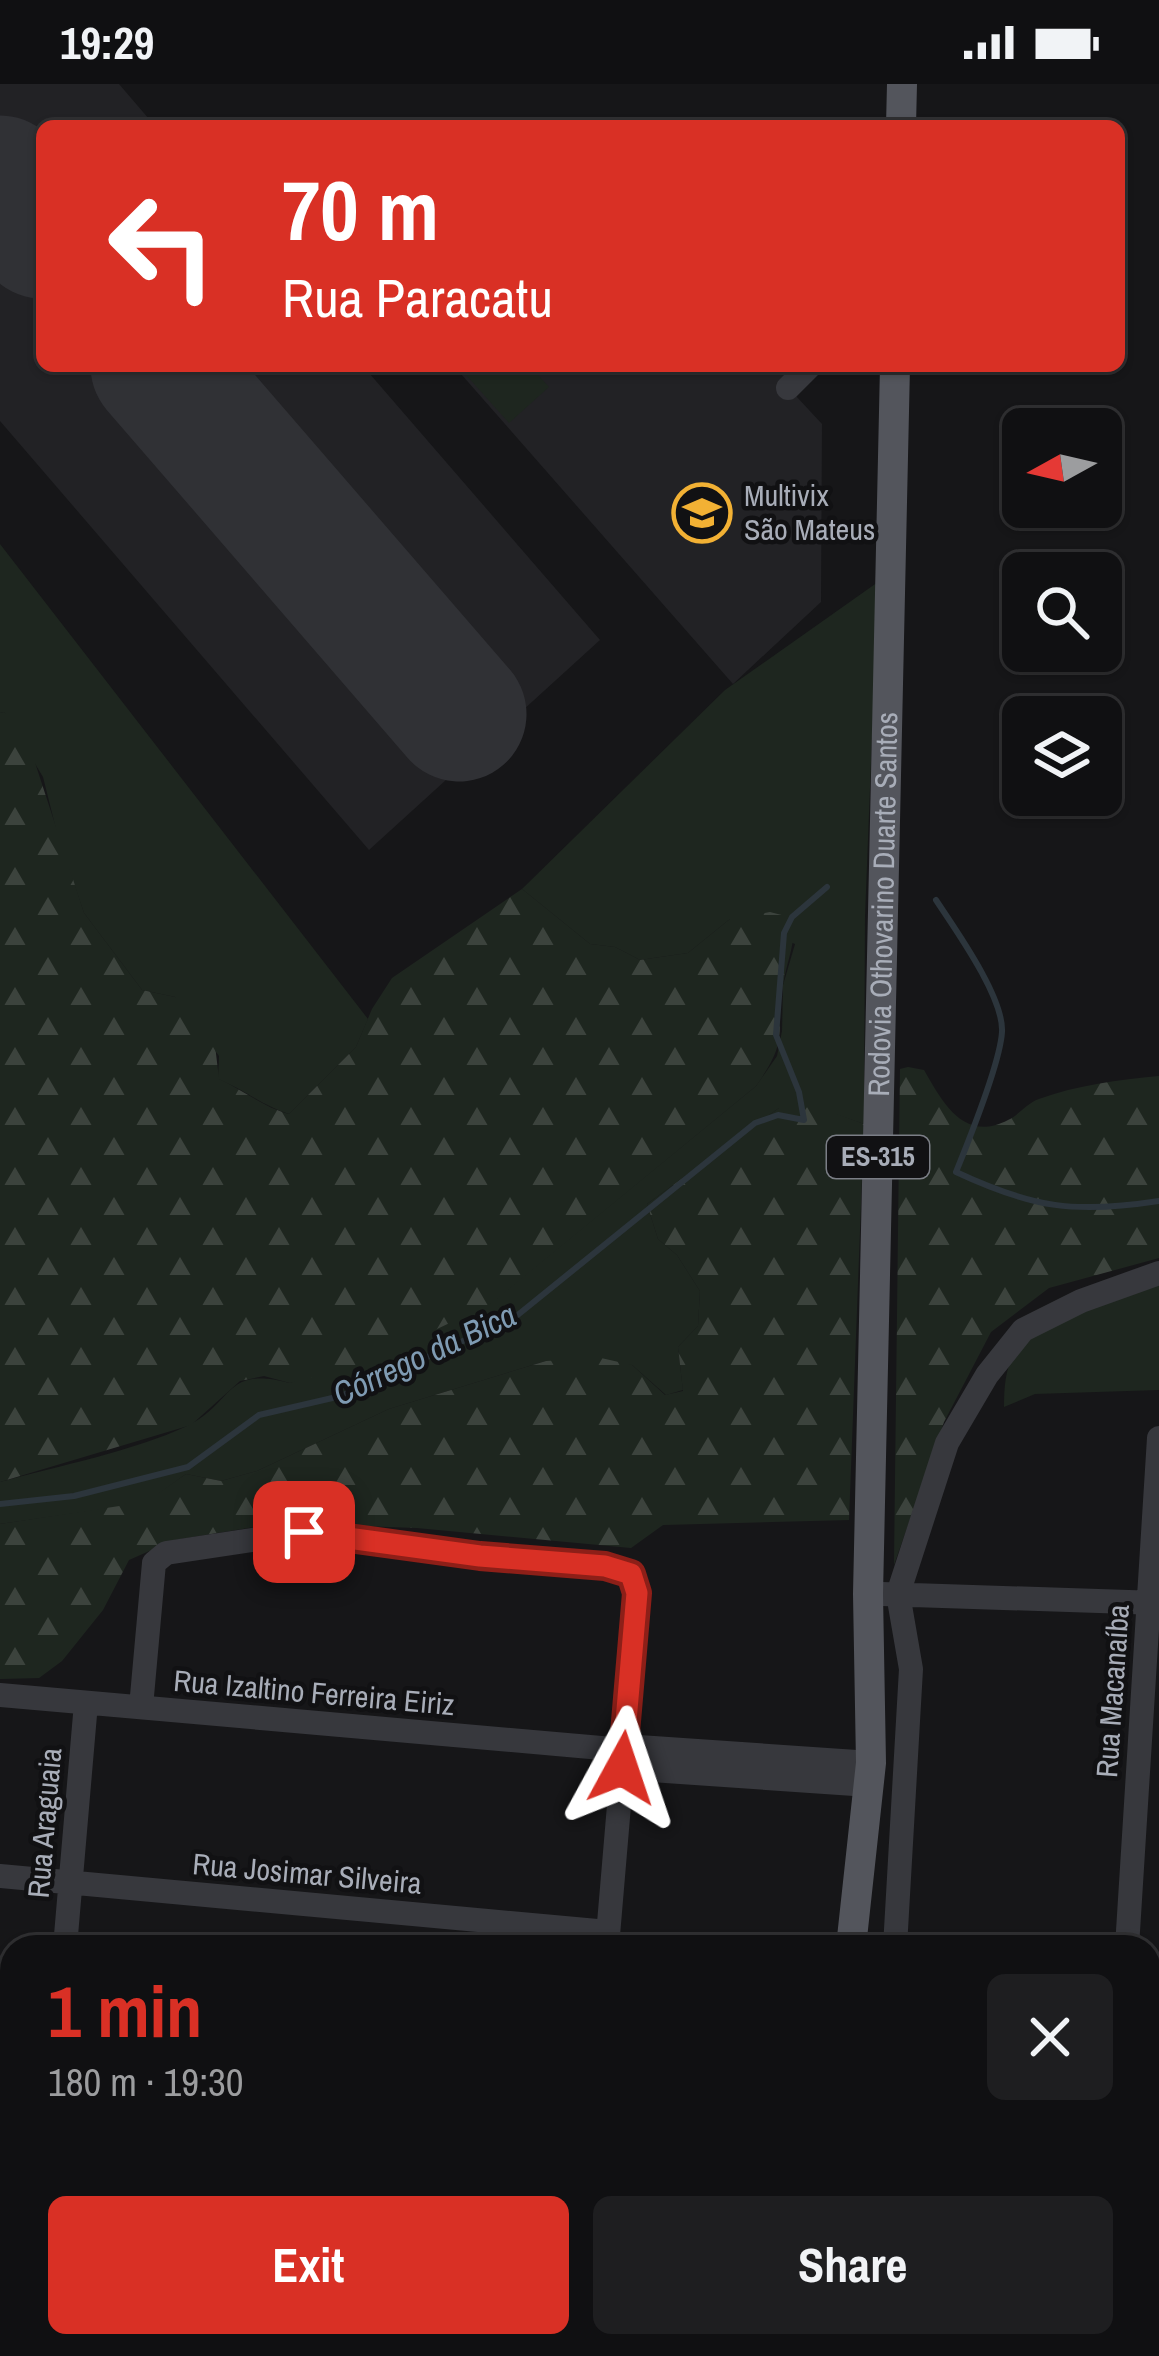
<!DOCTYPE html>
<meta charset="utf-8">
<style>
:root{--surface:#101012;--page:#1e1e20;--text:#f1f3f6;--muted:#9c9d9f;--line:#303032;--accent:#d93025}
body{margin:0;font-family:"Archivo Narrow",sans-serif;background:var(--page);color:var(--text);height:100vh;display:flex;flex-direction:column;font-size:45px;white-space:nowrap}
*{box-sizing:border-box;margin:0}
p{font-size:39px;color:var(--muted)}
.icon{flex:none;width:66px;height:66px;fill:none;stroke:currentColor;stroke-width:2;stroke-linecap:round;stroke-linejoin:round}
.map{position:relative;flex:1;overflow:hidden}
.side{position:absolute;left:0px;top:1851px;width:1161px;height:423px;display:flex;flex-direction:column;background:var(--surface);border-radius:36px 36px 0 0;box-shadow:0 3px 9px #0004,0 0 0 3px var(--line)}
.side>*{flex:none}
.hud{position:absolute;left:36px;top:36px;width:1089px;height:252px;border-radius:18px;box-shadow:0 3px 9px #0004,0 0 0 3px var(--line);background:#d93025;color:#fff;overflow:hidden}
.needle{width:78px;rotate:262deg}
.buttons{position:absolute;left:1002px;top:324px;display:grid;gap:24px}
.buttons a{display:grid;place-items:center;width:120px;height:120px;border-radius:18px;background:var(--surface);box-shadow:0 3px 9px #0004,0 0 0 3px var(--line);font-size:60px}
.pin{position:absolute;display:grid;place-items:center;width:102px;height:102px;color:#fff;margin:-51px;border-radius:24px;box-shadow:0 6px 18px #0006}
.me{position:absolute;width:132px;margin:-66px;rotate:5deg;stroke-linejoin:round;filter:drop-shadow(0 0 9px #0008)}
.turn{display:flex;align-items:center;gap:42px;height:252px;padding:0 48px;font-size:54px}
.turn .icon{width:156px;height:156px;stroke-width:2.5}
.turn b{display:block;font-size:84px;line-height:102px}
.round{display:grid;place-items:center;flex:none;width:126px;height:126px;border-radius:18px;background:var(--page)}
.overview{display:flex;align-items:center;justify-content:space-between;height:204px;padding:0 48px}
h1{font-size:72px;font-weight:700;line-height:90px;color:var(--accent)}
.cta{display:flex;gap:24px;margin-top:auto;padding:24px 48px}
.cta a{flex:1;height:138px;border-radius:18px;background:var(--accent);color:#fff;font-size:48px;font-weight:700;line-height:138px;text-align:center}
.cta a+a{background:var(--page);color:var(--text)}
.status{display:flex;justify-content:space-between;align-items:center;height:84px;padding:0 60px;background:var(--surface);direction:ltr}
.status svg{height:33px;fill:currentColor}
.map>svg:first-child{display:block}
.built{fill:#222225}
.grass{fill:#1e261f}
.forest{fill:url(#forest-firs)}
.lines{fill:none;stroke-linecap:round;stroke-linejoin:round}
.stream{stroke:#2c353c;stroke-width:6}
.runway{stroke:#303135;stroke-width:135}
.building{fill:url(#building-back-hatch);stroke:#303034;stroke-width:3}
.path{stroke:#3d3f44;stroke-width:3;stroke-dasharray:6 9;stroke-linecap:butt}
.minor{stroke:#37383d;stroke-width:24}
.major{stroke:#53555c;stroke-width:30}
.route-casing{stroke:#8d1f18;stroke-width:30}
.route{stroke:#d93025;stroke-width:21}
.labels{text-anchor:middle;stroke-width:9;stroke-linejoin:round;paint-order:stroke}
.shield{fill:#111113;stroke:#7b7e86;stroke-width:3}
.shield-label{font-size:27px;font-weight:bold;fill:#a8adb8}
.poi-label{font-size:30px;fill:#a8adb8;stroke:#111113;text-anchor:start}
.street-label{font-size:30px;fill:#a8adb8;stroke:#111113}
.water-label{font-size:33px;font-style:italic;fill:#7f9bb3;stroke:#111113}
</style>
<div class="status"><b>19:29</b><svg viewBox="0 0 49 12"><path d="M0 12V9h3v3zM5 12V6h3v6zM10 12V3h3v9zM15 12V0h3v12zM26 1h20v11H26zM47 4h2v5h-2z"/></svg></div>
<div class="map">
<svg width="1159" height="2272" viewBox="0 0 1159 2272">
<defs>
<pattern id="forest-firs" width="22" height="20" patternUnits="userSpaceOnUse" patternTransform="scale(3)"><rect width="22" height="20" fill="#1e261f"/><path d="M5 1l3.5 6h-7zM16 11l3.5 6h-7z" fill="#3c433d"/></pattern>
<pattern id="building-back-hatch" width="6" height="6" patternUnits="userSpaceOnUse" patternTransform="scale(3)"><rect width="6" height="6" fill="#404145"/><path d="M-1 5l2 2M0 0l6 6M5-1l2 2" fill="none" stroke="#595a5e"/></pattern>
</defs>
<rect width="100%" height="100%" fill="#161618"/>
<!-- built -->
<path class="built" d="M0,0h119l36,42h-113v240h321l237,274 -231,210 -369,-429z
M472,34l372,7 -376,1z
M454,282h343l-14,16 39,42 -1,178 -88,82z"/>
<!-- grass -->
<path class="grass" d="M458,282h72l19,21 -40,36z
M0,460l368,475 -12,28 -67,67c-26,-8 -46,-25 -71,-35l1,-23 -44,-59 -33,-7 -58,-77 -26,-76 -15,-60 -39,-65 -4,1z
M878,498l-13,335 -1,207 -46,-16h-39l-132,96 11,35 19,16 23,36 -2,35 -20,21 5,43 -17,5 -34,-30 -86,-4 -157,48 -132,62 -36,10 -35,-7 -40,29 -146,21v-42c58,-16 134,-31 187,-56 47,-22 36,-61 103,-43l201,-80 265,-217 21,-30 5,-25 1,-46 12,-41 -65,-25 -42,34 -48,7 -25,-13 -25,-3 -68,-55 203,-199z
M1159,1198v108l-124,4 -31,13c0,-19 1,-38 11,-55 23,-38 104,-57 144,-70z
M0,2072l12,1v189h676l-2,10h-686z"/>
<!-- forest -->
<path class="forest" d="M4,628l22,23 58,178 58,77 33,7 37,23 7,59c24,11 44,28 70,35l67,-67 16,-38 20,-31 130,-89 68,55 25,3 25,13 48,-7 42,-34 40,-7 23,6c3,28 -6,41 -10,67 -8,51 7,53 -27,101l-264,217 -127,60 -75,20 -26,-7 -24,5 -49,44 -191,57v-769z
M908,983l16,3c19,33 40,73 84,50 11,-5 19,-17 31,-21 38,-14 80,-19 120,-23v182l-110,30 -58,44 -47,90 -50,143 6,-496z
M818,1023l46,17 -15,396 -186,5 -32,23 -214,-20 -137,-5 -106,17 -45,20 -26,50 -41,51 -23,17 -39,1v-155l146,-22 40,-28 35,7 36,-10 132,-62 157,-48 55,-3 31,7 33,30 18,-4 -5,-44 20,-21 2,-35 -23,-36 -19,-16 -11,-35 132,-96z"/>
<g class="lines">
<!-- stream -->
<path class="stream" d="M936,816c19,29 68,97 66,132 -2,32 -33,108 -46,140 77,36 119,42 203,29
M0,1420l74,-8 114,-29 71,-52 82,-19 173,-78 241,-195 23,-8 26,5 -5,-28 -23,-57 8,-102 8,-16 35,-30"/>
<!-- runway -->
<path class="runway" d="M0,99l42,48
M158,282l301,348"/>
</g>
<!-- building -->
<path class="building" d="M15,2262h113l-1,10h-113z"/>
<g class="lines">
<!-- path -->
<path class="path" d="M0,2239l12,1
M428,2262h17"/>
<!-- minor -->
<path class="minor" d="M788,304l22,-22
M882,1510l277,9
M0,1611l624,55
M141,1623l13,-144 12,-10 139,-21 175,23 125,11 26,8 6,19 -30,354
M624,1662l247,17
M622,1684l247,17
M0,1792l608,56
M65,1863l21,-244
M895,1863l16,-278 -13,-75 49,-151 40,-68 36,-45 58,-29 78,-28
M1127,1863l32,-509
M1149,1968l10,1
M0,1969l12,1
M1149,2253h10
M660,2272l1,-10
M796,2272l4,-10
M1101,2272l1,-10"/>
<!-- major -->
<g class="major">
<path d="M901,42l1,-42"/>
<path id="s1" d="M851,1863l20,-184 -3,-169 27,-1228"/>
<path d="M745,2272l4,-10"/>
</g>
</g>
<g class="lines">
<defs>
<path id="route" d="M304,1448l176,24 125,10 26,8 6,19 -15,175"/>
</defs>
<!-- route casing -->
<use href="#route" class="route-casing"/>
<!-- route -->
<use href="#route" class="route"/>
</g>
<!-- icons -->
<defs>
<symbol id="university-ring" viewBox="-11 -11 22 22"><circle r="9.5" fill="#111113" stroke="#f2b134" stroke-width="1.5"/><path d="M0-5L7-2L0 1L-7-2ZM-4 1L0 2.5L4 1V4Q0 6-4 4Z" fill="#f2b134"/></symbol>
</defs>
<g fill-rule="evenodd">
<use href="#university-ring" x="669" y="396" width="66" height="66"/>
</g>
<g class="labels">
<!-- shield labels -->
<rect class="shield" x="827" y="1052" width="102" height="42" rx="9"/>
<g class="shield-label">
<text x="878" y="1082">ES-315</text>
</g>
<!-- poi labels -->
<g class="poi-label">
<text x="744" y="422">Multivix<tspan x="744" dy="34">São Mateus</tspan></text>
</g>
<!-- street labels -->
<g class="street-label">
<text dy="10" stroke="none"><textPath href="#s1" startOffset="1044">Rodovia Othovarino Duarte Santos</textPath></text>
<text transform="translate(1113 1607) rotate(-86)" y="10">Rua Macanaíba</text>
<text transform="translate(314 1609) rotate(5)" y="10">Rua Izaltino Ferreira Eiriz</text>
<text transform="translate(45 1739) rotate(-85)" y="10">Rua Araguaia</text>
<text transform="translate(307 1790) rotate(5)" y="10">Rua Josimar Silveira</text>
</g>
<!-- water labels -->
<g class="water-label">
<text transform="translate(424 1270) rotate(-25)" y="12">Córrego da Bica</text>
</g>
</g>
</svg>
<div class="buttons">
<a><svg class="needle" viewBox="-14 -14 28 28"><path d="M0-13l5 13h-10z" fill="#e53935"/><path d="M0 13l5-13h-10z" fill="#9c9d9f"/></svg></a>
<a><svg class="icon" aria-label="search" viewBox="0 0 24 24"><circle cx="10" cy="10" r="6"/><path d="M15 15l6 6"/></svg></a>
<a><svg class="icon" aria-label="layers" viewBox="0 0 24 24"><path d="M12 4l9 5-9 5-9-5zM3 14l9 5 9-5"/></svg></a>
</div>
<div class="pin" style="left:304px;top:1448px;background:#d93025"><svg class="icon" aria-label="arrive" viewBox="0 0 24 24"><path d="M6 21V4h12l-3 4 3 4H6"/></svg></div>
<svg class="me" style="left:622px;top:1684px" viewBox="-20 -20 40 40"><path d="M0-17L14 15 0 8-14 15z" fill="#d93025" stroke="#fff" stroke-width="4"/></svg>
<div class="hud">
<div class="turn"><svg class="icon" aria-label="left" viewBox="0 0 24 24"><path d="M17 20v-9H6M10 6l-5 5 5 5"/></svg><div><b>70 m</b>Rua Paracatu</div></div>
</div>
<section class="side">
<div class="overview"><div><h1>1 min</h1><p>180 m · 19:30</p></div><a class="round"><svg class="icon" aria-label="close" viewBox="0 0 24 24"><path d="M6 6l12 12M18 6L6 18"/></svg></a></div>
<div class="cta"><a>Exit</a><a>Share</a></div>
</section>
</div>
